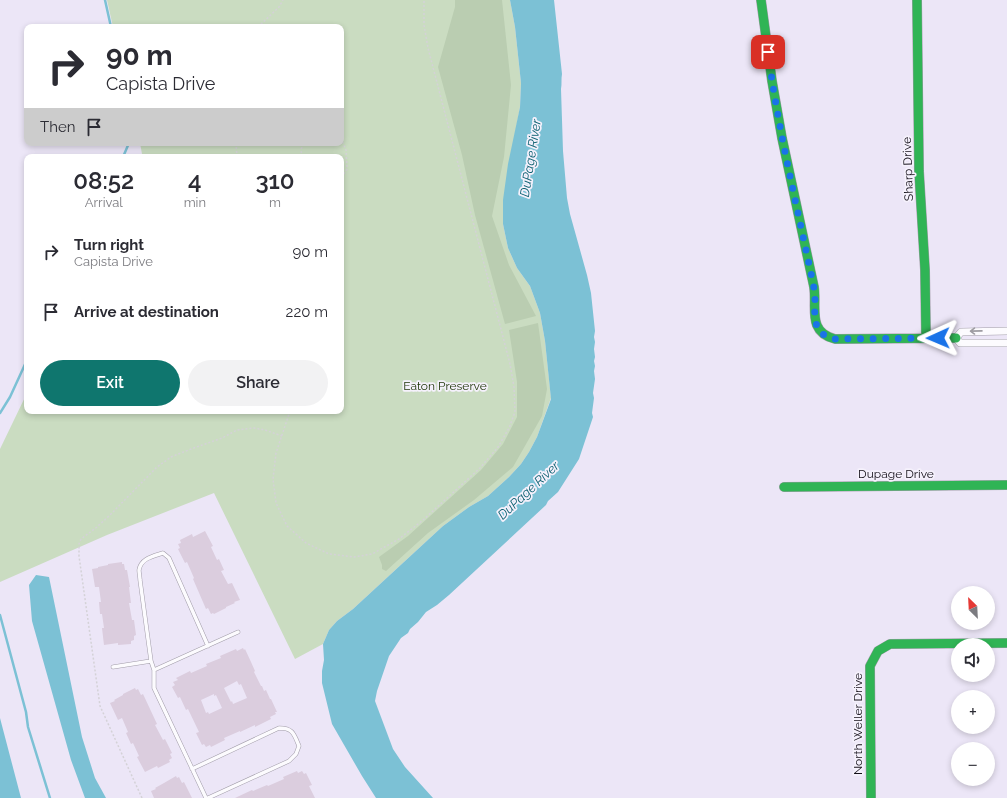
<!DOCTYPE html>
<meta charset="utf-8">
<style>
:root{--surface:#fff;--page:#f2f2f3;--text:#2b2b33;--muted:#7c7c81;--accent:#0f766e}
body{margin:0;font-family:Raleway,sans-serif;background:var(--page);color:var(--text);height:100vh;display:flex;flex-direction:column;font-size:15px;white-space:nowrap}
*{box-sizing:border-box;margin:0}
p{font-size:13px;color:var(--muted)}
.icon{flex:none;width:22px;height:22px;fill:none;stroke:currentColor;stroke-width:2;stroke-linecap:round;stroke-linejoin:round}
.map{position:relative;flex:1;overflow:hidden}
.panel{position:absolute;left:24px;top:154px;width:320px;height:260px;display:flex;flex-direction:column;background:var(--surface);border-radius:8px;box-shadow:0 2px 6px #0003}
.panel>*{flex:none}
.banner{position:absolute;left:24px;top:24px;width:320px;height:122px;border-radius:8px;box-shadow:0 2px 6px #0003;background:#fff;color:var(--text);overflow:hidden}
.needle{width:26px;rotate:336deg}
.fabs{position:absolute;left:951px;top:586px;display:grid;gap:8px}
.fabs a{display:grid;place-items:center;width:44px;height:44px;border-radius:50%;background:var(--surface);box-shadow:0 2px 6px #0003;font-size:20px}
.pin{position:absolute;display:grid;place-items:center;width:34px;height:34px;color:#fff;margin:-17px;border-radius:8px;box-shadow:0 2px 6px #0006}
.me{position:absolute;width:44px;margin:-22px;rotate:269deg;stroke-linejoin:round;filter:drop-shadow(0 0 3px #0008)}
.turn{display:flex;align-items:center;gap:14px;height:84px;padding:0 16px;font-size:18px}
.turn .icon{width:52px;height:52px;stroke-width:2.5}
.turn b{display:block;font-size:28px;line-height:34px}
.then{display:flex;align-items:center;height:38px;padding:0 16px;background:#0003;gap:8px;font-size:15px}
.eta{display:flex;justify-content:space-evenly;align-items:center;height:68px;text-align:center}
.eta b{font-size:24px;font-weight:600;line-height:28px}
.action{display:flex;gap:8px;margin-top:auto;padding:8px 16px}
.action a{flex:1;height:46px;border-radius:24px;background:var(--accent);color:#fff;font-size:16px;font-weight:600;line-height:46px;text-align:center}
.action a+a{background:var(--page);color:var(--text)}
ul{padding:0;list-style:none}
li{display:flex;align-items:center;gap:12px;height:60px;padding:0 16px}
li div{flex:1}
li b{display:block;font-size:15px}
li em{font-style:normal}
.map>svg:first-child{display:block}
.green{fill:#cadcc1}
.forest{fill:#bacdb1}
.water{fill:#7cc1d5}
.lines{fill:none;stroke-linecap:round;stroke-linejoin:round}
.stream{stroke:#7cc1d5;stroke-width:2.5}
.building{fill:#dbcdde;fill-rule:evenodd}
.lane-casing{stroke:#a19ca8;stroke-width:4.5}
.street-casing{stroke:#a19ca8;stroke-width:8}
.fast-casing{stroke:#a19ca8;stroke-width:10}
.path{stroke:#d4d2d7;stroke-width:1.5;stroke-dasharray:2 2;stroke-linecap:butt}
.lane{stroke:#fcfbfe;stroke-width:3.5}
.street{stroke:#fcfbfe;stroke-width:7}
.fast{stroke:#30b455;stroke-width:9}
.oneway{stroke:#9e9ca2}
.route{stroke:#1a73e8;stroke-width:7;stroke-dasharray:0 12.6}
.labels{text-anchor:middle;stroke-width:3.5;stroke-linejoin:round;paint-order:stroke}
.street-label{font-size:12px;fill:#120e17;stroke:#f5f1fc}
.park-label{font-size:12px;fill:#1b3304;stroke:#f5f1fc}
.water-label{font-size:13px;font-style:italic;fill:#0c6171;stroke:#f5f1fc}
</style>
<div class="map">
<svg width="1007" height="798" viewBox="0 0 1007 798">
<rect width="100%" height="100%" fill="#ece6f7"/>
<!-- green -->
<path class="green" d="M107,0h403l5,27 6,56 -1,24 -5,27 -12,90 5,24 9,20 13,18 10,27 5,28 6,57 -14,39 -8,15 -8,12 -12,13 -21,19 -19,11 -26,19 -90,83 -16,12 -8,9 -6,14 -28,15 -81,-166 -107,42 -107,47v-133l27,-56v18h314v-254h-200l1,-3 -2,-11h201v-116h-228z"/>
<!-- forest -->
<path class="forest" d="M455,0h47l9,85 -7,72 -12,59 17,49 27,51 -31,8 -30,-109 -13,-60 -24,-88 17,-60z
M538,323l9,66 -5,27 -29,51 -39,33 -46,33 -42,38 -4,-2v-4l-3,-8 29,-21 73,-66 22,-26 14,-27v-35l-8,-52z"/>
<!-- water -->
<path class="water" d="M510,0h44l8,74c-1,5 0,10 -1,15l2,62 4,47 3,16 17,61 4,18 4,38 -1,6 1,5 -1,7 1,8 -1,4 1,5 -1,5 1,8 -2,14 1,5 -2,15 1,4 -14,42 -21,33 -10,9 -2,4 -97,90 -12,10 -11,7 -8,10 -8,7 -2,4 -7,5 -12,18 -12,35 -2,10 18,48 12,18 28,31h-57l-14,-22 -30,-52 -10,-41v-12l2,-11 -1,-16 6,-14 8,-9 16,-12 90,-83 26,-19 19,-11 21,-19 12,-13 8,-12 8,-15 14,-38 -6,-58 -5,-28 -10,-27 -13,-18 -9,-20 -5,-24v-24l5,-36 12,-57 1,-24 -6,-56z
M36,575l13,2 33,160 13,41 11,20h-21l-14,-38 -39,-139 -3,-36z
M0,718l21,80h-21z"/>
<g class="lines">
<!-- stream -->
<path class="stream" d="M105,0l6,27
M123,157l6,-14
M0,413l10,-16 17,-37
M0,615l26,97 2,15 22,71"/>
</g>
<!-- building -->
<path class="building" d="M205,531l8,15 -2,1 6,13 2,-1 5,11 -3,1 7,13 4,-1 8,17 -6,2 1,1 -9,4v1l-12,6 -1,-1 -2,1 -3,-6 -2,1 -13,-30 1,-1 -7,-16 -2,1 -7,-14 2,-1 -2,-4 3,-1 -1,-3 12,-6 1,3z
M122,562v2h2l1,6h2l3,17h-1l2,16h-2l3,17h2l2,15 -2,1v4l-3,1v3l-13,1v-2l-14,2 -2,-17h2l-2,-14h-2l-1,-12h2l-2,-15h-4l-3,-18 6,-1v-1l10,-2v-1z
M243,648l1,2 1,-1 6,13 4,9 -1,1 7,14h1l2,5 2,-1 4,9h1l6,13h-2l1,2 -6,3 1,2 -16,8v-2l-15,7v-1l-16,7 1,2 -14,7 -1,-2 -4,2 -2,-3 -2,1 -6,-12 3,-1 -11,-23 -2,1 -6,-13 -2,1 -6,-11 3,-2 -2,-3 5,-2 -2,-2 14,-7 1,2 16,-7 -1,-2 15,-6 -1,-2 16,-7 1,2zM237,681l2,4 2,-1 6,14 -14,6 -1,-3 -1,1 -7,-14zM214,694v2l2,-1 6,13 -13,6 -1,-2 -2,1 -5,-13z
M135,688l1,2 2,-1 3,6 2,-1 14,30 -2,1 8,15 2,-1 7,14 -2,1 2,4 -3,2 1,2 -12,6 -1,-2 -12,6 -8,-15 2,-1 -6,-13 -2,1 -5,-11 2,-1 -6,-14 -4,2 -8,-17 5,-2 -1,-1 9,-5v-1z
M297,771l1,2 4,-2 2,3 2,-1 6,12 -3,1 6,12h-80l17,-8 1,1 14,-6 1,1 16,-7 -1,-2z
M176,776l1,2 2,-1 3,6 2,-1 8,16h-38l-3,-7 5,-2 -1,-1 9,-5z"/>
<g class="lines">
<defs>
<path id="lane" d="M208,646l-39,-88 -6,-5c-9,3 -22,5 -24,17 0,3 1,7 1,10l11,81 3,9 84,-38
M113,667l38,-6
M154,670v18l52,110
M192,769l87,-41c14,0 15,6 20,18l-3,8 -7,7 -81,37"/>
<path id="street" d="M1007,331l-46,1 -5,6 4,5h47"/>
<path id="fast" d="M761,0l11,81 10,57 32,149c3,21 -7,45 21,52l121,-1
M917,0l2,171 6,99 1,68
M784,487l223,-2
M871,798l-1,-132 8,-15 12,-7 117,-1"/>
</defs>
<!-- lane casing -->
<use href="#lane" class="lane-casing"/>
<!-- street casing -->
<use href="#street" class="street-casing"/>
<!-- fast casing -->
<use href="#fast" class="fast-casing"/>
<!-- path -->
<path class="path" d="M258,27l21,-20 4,-7
M341,138l5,12 1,19 -6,9
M236,143l1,14
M302,157l-1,-7 2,-7
M290,411l-14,42 -3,26 3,24 11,23 19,17 23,11 25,3 18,-3 27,-15 24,-19 57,-52 18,-21 11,-19 6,-16 -1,-25 -4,-23 -82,-316 -4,-23v-25
M142,798l-42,-92 -21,-150v-12l2,-5 16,-12 13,-12 47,-48 14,-10 20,-8 31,-11 15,-8 8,-1 9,-1 11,2 17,6"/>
<!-- lane -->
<use href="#lane" class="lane"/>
<!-- street -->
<use href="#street" class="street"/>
<!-- fast -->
<use href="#fast" class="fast"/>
</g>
<!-- one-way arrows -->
<defs><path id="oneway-shaft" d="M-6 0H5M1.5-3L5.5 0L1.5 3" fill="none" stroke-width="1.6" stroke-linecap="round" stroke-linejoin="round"/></defs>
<use class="oneway" href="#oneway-shaft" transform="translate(976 331) rotate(179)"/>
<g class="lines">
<!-- route -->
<path class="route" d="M768,52c10,77 29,154 45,231 1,5 2,10 2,16 0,12 -3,30 11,37 2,2 6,2 9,3l103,-1"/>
</g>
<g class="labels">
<!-- street labels -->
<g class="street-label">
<text transform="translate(908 169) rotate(-92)" y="4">Sharp Drive</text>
<text x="896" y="478">Dupage Drive</text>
<text transform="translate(858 724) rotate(-90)" y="4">North Weller Drive</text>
</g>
<!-- park labels -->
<g class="park-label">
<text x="445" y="390">Eaton Preserve</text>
</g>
<!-- water labels -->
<g class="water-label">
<text transform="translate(530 158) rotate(-81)" y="5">DuPage River</text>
<text transform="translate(528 490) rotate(-43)" y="5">DuPage River</text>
</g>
</g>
</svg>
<div class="fabs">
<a><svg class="needle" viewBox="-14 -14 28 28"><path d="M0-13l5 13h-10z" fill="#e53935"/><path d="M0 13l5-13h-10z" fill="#7c7c81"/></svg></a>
<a><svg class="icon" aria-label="sound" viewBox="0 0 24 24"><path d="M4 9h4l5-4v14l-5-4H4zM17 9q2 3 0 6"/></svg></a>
<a>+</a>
<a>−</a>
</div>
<div class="pin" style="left:768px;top:52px;background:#d93025"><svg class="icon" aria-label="arrive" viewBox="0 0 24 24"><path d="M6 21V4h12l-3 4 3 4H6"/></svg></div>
<svg class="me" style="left:938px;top:338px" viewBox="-20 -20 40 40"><path d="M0-17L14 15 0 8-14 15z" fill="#1a73e8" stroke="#fff" stroke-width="4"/></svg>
<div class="banner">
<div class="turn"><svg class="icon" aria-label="right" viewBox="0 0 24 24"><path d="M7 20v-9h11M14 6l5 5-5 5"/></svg><div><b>90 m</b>Capista Drive</div></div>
<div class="then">Then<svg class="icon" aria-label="arrive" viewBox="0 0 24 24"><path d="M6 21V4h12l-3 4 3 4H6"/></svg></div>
</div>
<section class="panel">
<div class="eta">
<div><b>08:52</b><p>Arrival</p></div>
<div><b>4</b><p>min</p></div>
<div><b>310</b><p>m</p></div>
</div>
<ul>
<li><svg class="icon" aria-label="right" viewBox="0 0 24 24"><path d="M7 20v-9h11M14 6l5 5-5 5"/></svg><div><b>Turn right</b><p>Capista Drive</p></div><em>90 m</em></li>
<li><svg class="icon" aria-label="arrive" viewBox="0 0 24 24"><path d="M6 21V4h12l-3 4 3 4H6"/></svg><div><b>Arrive at destination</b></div><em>220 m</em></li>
</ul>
<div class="action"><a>Exit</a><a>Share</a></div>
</section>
</div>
